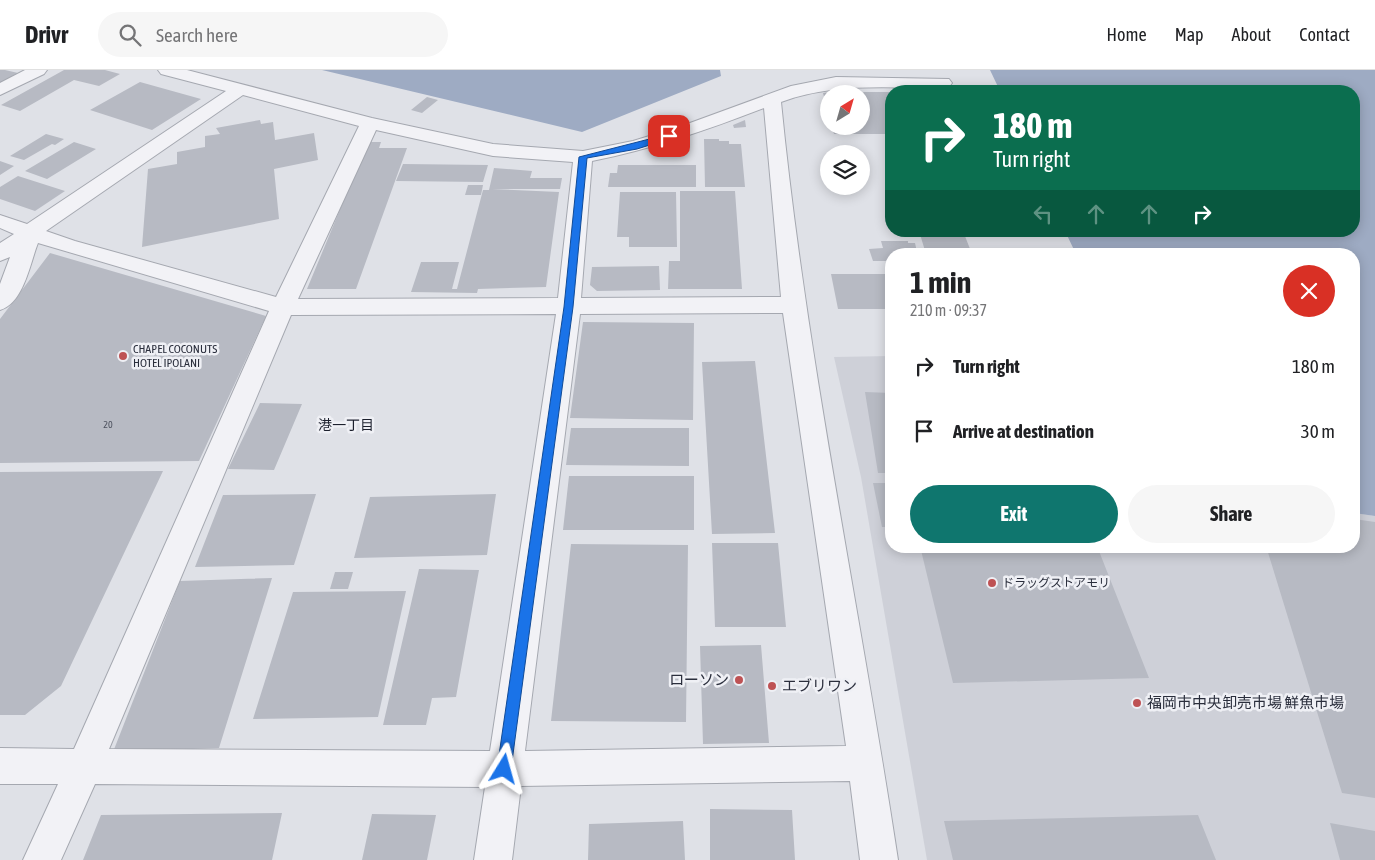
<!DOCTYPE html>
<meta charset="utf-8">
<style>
:root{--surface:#fff;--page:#f6f6f6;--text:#202124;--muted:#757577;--line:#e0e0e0;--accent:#0f766e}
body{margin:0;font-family:"Asap Condensed","Noto Sans JP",sans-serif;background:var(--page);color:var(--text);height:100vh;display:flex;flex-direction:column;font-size:19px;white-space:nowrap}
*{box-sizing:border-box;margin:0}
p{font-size:16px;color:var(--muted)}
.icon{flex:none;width:28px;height:28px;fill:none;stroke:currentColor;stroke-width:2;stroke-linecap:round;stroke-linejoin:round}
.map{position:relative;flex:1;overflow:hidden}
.details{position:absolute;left:885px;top:178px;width:475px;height:305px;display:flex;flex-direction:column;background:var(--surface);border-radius:20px;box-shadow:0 2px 12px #0003}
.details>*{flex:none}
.banner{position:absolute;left:885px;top:15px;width:475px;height:152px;border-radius:20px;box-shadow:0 2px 12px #0003;background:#0b6e4f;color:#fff;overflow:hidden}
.needle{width:32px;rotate:37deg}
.tools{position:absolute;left:820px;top:15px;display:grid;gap:10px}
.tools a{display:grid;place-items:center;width:50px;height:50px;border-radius:50%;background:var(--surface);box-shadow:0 2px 12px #0003;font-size:25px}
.pin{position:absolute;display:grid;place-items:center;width:42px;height:42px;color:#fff;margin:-21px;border-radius:10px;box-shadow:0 2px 8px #0006}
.me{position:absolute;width:55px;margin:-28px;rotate:8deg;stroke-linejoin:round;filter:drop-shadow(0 0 4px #0008)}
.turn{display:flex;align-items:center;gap:18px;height:105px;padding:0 25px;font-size:22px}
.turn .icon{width:65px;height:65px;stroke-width:2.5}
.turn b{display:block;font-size:35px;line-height:42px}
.lanes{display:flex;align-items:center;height:48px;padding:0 25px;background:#0003;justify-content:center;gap:25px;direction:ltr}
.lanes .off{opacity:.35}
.round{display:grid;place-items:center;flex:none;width:52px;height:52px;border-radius:26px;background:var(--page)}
.overview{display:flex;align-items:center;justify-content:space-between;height:85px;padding:0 25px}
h1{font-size:30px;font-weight:700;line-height:38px}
.cta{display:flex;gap:10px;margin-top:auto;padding:10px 25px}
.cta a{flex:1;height:58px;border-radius:30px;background:var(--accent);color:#fff;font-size:20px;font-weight:700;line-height:58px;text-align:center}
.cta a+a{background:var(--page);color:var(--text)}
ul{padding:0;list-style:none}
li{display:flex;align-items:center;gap:15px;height:65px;padding:0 25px}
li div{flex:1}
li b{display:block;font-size:19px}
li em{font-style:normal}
header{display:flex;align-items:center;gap:30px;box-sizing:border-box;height:70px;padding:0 25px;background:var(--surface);border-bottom:1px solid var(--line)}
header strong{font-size:24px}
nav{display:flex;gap:28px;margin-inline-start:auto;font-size:18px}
.search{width:350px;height:45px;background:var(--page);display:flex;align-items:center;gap:12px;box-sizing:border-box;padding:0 18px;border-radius:28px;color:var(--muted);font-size:19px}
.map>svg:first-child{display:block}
.built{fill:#ced0d8}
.water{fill:#9eabc3}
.building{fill:#b7bac3}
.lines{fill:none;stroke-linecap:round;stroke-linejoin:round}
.minor-casing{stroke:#a5a8b0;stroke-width:2}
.minor{fill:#f2f2f6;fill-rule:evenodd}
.route{fill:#1a73e8;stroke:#114b97}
.poi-dot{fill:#be5254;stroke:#eff0f5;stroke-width:2}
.labels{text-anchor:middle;stroke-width:5;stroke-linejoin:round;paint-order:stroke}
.number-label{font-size:10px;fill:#4d515e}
.poi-label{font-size:12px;fill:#2a2e3c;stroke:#eff0f5;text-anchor:start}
.neighbourhood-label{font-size:14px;fill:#1c202d;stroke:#eff0f5}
.near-poi-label{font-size:15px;fill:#2a2e3c;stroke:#eff0f5;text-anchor:start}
</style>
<header>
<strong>Drivr</strong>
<div class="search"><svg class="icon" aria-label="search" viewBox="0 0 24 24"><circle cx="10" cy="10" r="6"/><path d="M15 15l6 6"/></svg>Search here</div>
<nav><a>Home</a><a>Map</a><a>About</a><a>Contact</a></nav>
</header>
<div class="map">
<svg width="1375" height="790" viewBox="0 0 1375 790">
<rect width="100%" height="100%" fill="#dfe1e7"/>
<!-- built -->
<path class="built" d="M891,286v190h463v-33l21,3v344h-448l-66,-383 -27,-120z"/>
<!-- water -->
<path class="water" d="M322,0h398l1,6 -139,56z
M990,0h385v446l-21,-3v-259h-278l-11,-23h289v-140h-354z"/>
<!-- building -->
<path class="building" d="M0,0h5l13,3 -18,10z
M64,0h41l15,4 -21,12 -25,-6 -54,31 -19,-6z
M140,12l61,17 -49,31 -62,-20z
M829,22v19h-1l-5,-18z
M861,22h30v42h-57l-2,-8h29z
M427,27l11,3 -16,13 -11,-3z
M260,50l1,4 12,-2 2,18 39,-7 4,27 -44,9 5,50 -137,28 6,-78 29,-5v-12l28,-5v-11l15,-2 -4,-6z
M745,50l1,7 -12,1 -1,-3z
M46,64l18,5 -9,6 -3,-1 -28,16 -14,-4z
M704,69h15v2h10v3h12l4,43h-40z
M74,72l22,7 -49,30 -22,-8z
M368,72h13l-2,6h28l-51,141h-49z
M0,91l14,5 -14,9z
M403,94l85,1 -5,17 -87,-1z
M618,95h78v22h-88l2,-14h7z
M494,98l38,3 -2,7h32l-2,11h-68l67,3 -13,95 -68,2 -1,4 -66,-1 10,-30h38l-7,27h5l26,-99h6z
M18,106l47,15 -30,20 -35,-12v-12z
M468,115h15l-2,10h-16z
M680,121h55l7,98h-74l1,-28h11z
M620,122h56l1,55h-48v-10h-12z
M919,161h44l9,23h-46z
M881,171h27v2h7l2,9 -26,2v7h-18l-4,-12 14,-1z
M50,183l216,63 -67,145 -199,2v-144z
M659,196l1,24 -63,1 -7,-6 2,-18z
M831,204h60v35h-53z
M583,252l111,1 -1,97 -123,-2z
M755,291l20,172 -63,1 -10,-172z
M865,322l26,1v80h-13z
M260,333l42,1 -28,66 -46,-1z
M571,358h118v38l-123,-1z
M163,401l-102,215 -36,29h-25v-243z
M569,406h125v54h-131z
M873,413h18v44h-9z
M316,424l-22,71 -99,2 28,-72z
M496,424l-9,61 -133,3 16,-61z
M1354,449l21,3v276l-33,-5 -76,-247h88z
M712,473h66l8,84h-71z
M571,474l117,1 -2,177 -135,-1z
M920,476h177l52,132 -196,5z
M419,499l60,1 -23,127 -24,1 -6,27h-43z
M335,502h18l-5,17h-18z
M272,508l-53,170 -106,4 67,-171z
M406,521l-28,126 -125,2 40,-127z
M761,575l8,98 -66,1 -3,-98z
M710,739l82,1 3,50h-85z
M282,743l-10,47h-189l18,-45z
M372,744l64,1 -9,45h-65z
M1198,745l18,45h-263l-9,-39z
M683,751l2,39h-97l1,-36z
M1330,753l45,8v29h-35z"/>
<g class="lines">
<defs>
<path id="minor" d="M25,0h22l-3,4 -44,21v-12z
M158,0h29l185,48 121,26 90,7 50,-10 46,-14 112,-41 45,-9 113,2 3,4 -3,4 -6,1c-56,0 -108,-6 -162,14 25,255 79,506 117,758h-38l-10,-79 -329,5 -9,74h-38l11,-73 -390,-3 -34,76h-38l35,-76h-58v-36l74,1 195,-438 -231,-68c-8,20 -14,60 -38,67v-26l10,-27 -10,4v-18l14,-9 -14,-6v-13l27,9 199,-133 -65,-17zM243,25l116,31 -83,171 -201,-56 -29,-10zM764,38l17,189 -200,1 11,-137c60,-12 115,-31 172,-53zM376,60l117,26 80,6 -15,136 -260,1zM783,243l63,433 -321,5 55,-437zM556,244l-66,437 -381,-2 182,-434z"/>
</defs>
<!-- minor casing -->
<use href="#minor" class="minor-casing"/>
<!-- minor -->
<use href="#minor" class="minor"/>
</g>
<!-- route -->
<path class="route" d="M669,64l4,2 -1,2 -35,11 -50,9 -14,149 -62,462 -2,5 -5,2 -5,-2 -2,-5 67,-462 15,-150z"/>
<!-- markers -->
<g class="poi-dot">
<circle cx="123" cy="286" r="5"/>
<circle cx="992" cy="513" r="5"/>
<circle cx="739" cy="610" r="5"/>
<circle cx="772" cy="616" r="5"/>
<circle cx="1137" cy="633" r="5"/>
</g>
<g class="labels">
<!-- number labels -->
<g class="number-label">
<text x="108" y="358">20</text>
</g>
<!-- poi labels -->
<g class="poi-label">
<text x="133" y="283">CHAPEL COCONUTS<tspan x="133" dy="14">HOTEL IPOLANI</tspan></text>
<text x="1002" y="517">ドラッグストアモリ</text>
</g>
<!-- neighbourhood labels -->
<g class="neighbourhood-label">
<text x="346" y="360">港一丁目</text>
</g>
<!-- near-poi labels -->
<g class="near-poi-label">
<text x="729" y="615" text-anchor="end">ローソン</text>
<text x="782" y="621">エブリワン</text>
<text x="1147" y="638">福岡市中央卸売市場 鮮魚市場</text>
</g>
</g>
</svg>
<div class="tools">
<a><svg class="needle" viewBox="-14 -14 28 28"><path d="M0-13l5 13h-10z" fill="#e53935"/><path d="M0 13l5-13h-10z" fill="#757577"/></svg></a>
<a><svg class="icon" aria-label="layers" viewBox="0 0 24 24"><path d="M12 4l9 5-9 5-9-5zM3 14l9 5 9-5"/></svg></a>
</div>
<div class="pin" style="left:669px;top:66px;background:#d93025"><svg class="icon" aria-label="arrive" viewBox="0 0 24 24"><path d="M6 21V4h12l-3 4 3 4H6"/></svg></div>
<svg class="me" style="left:504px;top:699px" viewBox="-20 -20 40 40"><path d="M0-17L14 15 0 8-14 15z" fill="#1a73e8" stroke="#fff" stroke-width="4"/></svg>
<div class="banner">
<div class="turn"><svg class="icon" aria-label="right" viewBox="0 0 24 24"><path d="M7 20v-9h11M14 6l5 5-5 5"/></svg><div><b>180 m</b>Turn right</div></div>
<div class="lanes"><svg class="icon off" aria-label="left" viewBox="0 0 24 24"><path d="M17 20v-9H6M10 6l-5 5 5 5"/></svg><svg class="icon off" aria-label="ahead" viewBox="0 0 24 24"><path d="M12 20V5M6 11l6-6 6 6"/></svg><svg class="icon off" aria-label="ahead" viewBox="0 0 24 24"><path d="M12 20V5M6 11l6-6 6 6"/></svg><svg class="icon" aria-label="right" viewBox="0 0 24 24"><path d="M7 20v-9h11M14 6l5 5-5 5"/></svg></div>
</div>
<section class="details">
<div class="overview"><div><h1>1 min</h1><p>210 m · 09:37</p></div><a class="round" style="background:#d93025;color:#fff"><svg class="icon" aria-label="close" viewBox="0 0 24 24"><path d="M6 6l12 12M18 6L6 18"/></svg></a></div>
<ul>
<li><svg class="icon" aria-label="right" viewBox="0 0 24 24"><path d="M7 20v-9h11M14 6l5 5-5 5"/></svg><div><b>Turn right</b></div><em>180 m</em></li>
<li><svg class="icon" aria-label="arrive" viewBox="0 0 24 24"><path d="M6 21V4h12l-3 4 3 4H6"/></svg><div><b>Arrive at destination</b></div><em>30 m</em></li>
</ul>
<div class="cta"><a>Exit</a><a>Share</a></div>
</section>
</div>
